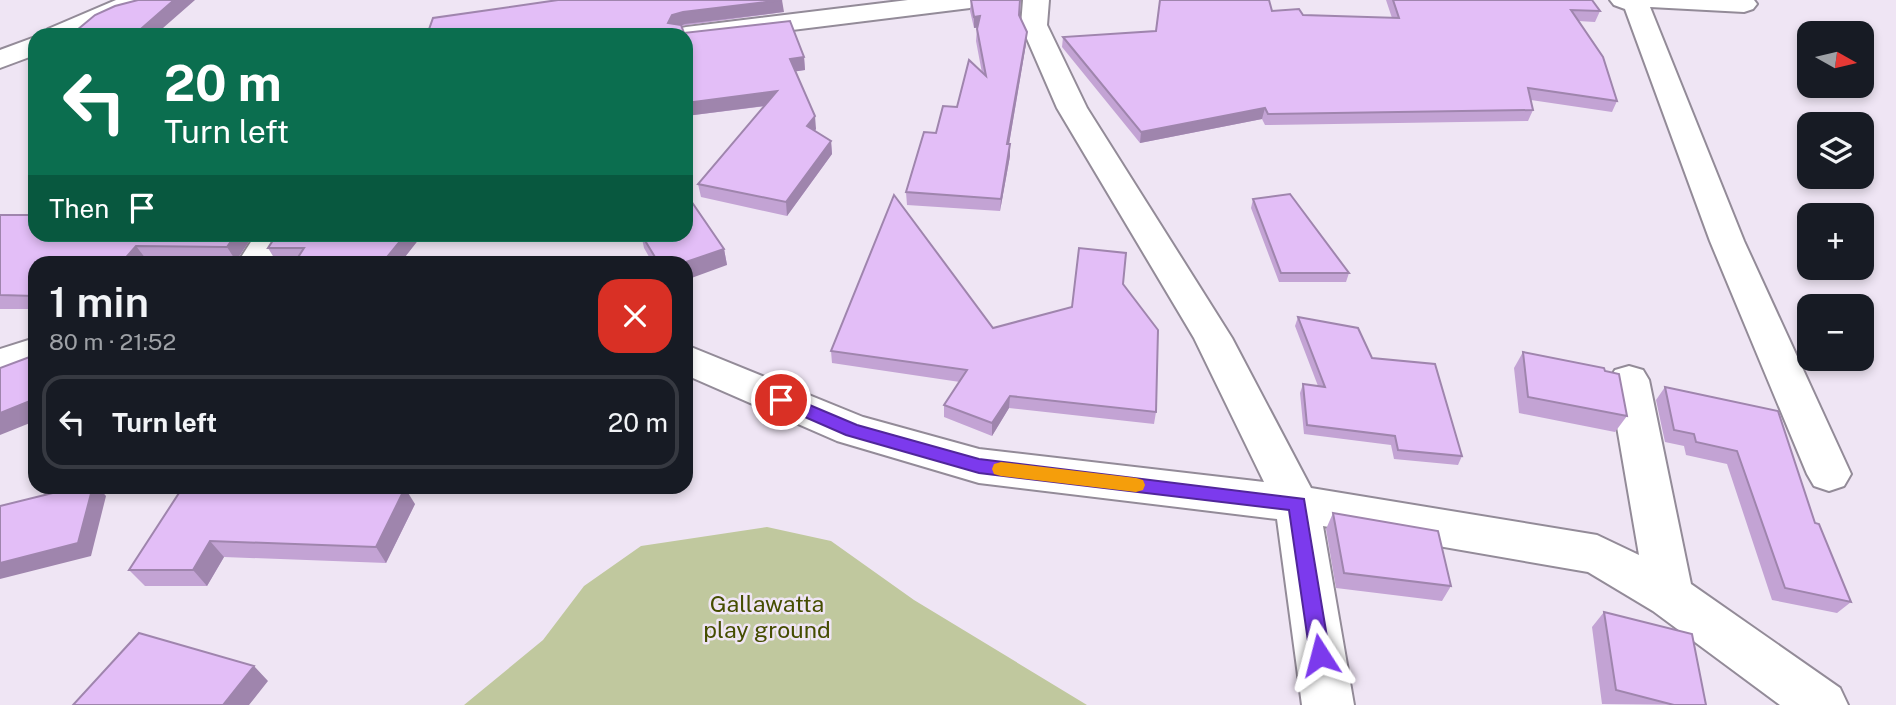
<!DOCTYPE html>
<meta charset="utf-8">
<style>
:root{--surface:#171b24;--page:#242831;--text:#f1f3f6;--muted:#9ea1a6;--line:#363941}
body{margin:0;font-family:"Public Sans",sans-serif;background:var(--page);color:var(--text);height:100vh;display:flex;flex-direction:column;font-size:26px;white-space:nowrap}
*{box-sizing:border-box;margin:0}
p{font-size:23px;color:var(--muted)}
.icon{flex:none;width:38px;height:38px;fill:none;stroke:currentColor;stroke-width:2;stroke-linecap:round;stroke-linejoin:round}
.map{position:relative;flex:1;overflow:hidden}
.details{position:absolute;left:28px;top:256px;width:665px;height:238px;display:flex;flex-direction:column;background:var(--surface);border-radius:21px;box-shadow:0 4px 10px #0003}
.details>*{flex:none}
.banner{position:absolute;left:28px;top:28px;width:665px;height:214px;border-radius:21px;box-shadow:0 4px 10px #0003;background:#0b6e4f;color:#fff;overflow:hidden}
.needle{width:46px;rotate:98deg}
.fabs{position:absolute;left:1797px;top:21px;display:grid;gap:14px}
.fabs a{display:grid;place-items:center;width:77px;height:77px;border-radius:14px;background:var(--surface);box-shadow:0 4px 10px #0003;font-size:35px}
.pin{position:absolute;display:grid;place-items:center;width:60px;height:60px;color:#fff;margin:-30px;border:4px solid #fff;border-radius:50%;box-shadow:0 2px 7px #0007}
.me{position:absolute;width:77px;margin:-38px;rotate:351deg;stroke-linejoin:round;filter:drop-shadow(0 0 5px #0008)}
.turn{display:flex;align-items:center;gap:24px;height:147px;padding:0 21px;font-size:32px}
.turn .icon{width:91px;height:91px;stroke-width:2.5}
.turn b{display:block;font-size:49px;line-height:60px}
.then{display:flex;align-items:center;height:66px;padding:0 21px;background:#0003;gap:14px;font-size:26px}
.round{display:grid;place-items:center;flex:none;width:74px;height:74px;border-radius:21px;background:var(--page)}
.summary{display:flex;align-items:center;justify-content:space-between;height:119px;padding:0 21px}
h1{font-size:42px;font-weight:600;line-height:52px}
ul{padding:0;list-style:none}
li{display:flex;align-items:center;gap:21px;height:94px;margin:0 14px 10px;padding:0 7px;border:4px solid var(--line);border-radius:21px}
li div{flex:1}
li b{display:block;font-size:26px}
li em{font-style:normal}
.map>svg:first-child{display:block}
.green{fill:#c0c89e}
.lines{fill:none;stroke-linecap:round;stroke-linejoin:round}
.street-casing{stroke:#938b98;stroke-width:4}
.street{fill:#fff;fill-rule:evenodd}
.wall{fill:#c3a3d4}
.shaded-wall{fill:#9f85ad}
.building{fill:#e3bef7;stroke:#9f85ad;stroke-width:2}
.route{fill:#7c3aed;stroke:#51269a;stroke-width:2}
.slow{fill:#f59e0b}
.labels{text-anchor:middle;stroke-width:5;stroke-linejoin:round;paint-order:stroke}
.near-park-label{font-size:23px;fill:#454d00;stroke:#efe5f4}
</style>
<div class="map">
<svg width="1896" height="705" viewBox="0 0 1896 705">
<rect width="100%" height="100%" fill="#efe5f4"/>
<!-- green -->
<path class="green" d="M767,527l64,14 83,59 173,105h-623l79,-65 41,-54 57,-40z"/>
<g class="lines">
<defs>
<path id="street" d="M116,0h34l-4,5 -67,30h-35l4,-6z
M908,0h75l-4,5 -9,3 -284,35v-8h-13l4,-6 9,-2z
M1023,0h26l-2,25 40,83 145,230 79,150 286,47 42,20 -30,-175 6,-10 14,-4 14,4 6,10 42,204 149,104 8,17h-68l-127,-94 -65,-39 -265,-46 31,179h-52l-25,-186 -298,-36 -142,-42 -151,-66v-30l177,72 116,32 285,33 -70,-144 -137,-230 -36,-83z
M1610,0h144l3,4 -4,5 -9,3 -94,-5 94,234 107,233 -7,12 -15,5 -15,-5 -7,-12 -97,-233 -85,-232 -11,-4z
M35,37v18l-35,13v-18z
M256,234h35l-19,28h-34z
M35,338v28l-35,11v-28z"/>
</defs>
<!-- street casing -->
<use href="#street" class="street-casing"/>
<!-- street -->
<use href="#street" class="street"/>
</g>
<!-- wall -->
<path class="wall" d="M971,0l48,15 7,29 -17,100 1,12 -10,55 -93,-6 -1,-13 30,-59 46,-60 -6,-32 1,-13h-3l-4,-17z
M1386,0h206l8,11 -5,11 -17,-1 39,80 -5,11 -81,-12 2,10 -5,11 -263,4 -3,-6 -122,24 -78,-96 1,-10 93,-6 116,-20 31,4 89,3z
M784,12l-103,14 3,7 120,24 1,13 -10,1 21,58 -1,2 16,10 1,13 -45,62 -86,-19 -3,-13 67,-78 -79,10v-81h-259z
M1253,199l96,74 -3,9h-67l-28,-74z
M0,215l35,19h219l-18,27 -90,-2 -3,3h-108v47h-35z
M423,234l-22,28h-106l-19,-1 -8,-13z
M641,234h45l38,15 3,16 -41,-3h-34l-8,-14z
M1123,284l33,128 -2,12 -145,-16 -17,28 -48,-19v-12l16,-23 -128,-19 -1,-12 162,-23 79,-21z
M1298,317l74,41 90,98 -4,9 -64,-6 -3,-14 -87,-11 -4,-41 3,-9 15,2 -23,-60z
M1523,352l82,19 22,45 -12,16 -96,-19 -5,-45z
M1665,387l113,24 37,112 36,79 -14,11 -65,-13 -45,-136 -41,-9 -2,-9 -19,-4 -9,-42z
M179,493l236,11 -29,59 -162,-6 -17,29h-62l-16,-16z
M1333,513l118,73 -9,15 -106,-13 -10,-59z
M1604,612l102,93 -104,-1 -10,-77z"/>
<!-- shaded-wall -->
<path class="shaded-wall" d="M174,0h21l-40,35h-21z
M782,0l2,12 -99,12 -10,4 -7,-5 4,-8 11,-3z
M980,16v11l-6,1v-11z
M1027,32l-1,12 -19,112v-12z
M804,57l1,13 -13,2 -2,-13z
M777,91l2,13 -93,12v-13z
M1265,108l-3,11 -122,24 1,-11z
M815,116l1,13 -8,10 -1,-13z
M831,141l1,13 -45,62 -1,-14z
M1010,144v12l-10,55 1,-12z
M236,234h18l-18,27 -9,-14z
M406,234h17l-22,28h-18z
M136,246l10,13 -3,3h-21z
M724,249l3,16 -41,15v-18z
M1010,396l-1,12 -17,28v-13z
M35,399v22l-35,14v-22z
M93,486h4l9,10 -15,60 -91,23v-16z
M405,488l10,16 -29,59 -10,-16z
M210,541l14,16 -17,29 -14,-16z
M254,666l14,15 -19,24h-26z"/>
<!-- building -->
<path class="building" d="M138,0h36l-40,35h-63l24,-20 20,-9z
M558,0h224l-99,12 -11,3 -4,8 13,2 3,8 106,-12 14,36 -14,2 25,57 -8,10 24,15 -45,61 -88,-18 79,-93 -91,12v-68h-259l6,-17z
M971,0h49l-1,15 8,17 -20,112h3l-9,55 -95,-7 18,-60 12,1 7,-27 14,1 12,-47 17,16 -9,-47 3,-13 -6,1z
M1160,0h109l3,11 27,-2 4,6 96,3 -6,-18h199l8,11 -29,-1 32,47 14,44 -89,-13 5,22 -265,4 -3,-6 -124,24 -78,-95 93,-6z
M1290,194l59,79h-68l-28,-74z
M687,195l37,54 -38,13h-28l-17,-28h45z
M894,195l99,133 79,-21 7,-59 47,5 -3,31 35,46 -2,82 -146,-16 -18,27 -48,-18 23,-35 -136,-19z
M0,215h35v19h201l-9,13 -91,-1 -14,16h-87v34l-35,-1z
M277,234h129l-23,28h-88l9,-14h-36z
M1298,317l60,11 14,30 63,6 27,92 -64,-6 -3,-14 -88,-11 -4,-41 22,3z
M1523,352l81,16 1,3 14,3 8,42 -99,-19z
M35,355v44l-35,14v-45z
M1665,387l113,24 37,112 4,1 32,78 -66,-14 -48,-137 -41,-9 -2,-8 -20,-4z
M81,486h12l-15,57 -78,20v-57z
M290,486l115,2 -29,59 -166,-6 -17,29h-64l50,-77 108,-1z
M1333,513l105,18 13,55 -107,-13z
M1604,612l88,22 14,71h-32l-58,-15z
M139,633l115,33 -31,39h-150z"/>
<!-- route -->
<path class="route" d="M781,393l76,32 122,34 325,40 26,156 -3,7 -7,2 -7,-2 -3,-7 -21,-145 -310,-37 -133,-38 -71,-31 -2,-4z"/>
<!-- slow -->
<path class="slow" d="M1001,462l135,16 7,2 2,5 -2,5 -7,2 -135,-16 -7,-2 -2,-5 2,-5z"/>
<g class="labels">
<!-- near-park labels -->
<g class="near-park-label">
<text x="767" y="612">Gallawatta<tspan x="767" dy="26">play ground</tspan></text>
</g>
</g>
</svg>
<div class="fabs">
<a><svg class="needle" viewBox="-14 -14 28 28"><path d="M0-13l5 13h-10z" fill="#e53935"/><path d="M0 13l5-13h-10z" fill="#9ea1a6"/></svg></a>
<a><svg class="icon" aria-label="layers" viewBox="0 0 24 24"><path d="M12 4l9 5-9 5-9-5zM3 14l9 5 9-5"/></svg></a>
<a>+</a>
<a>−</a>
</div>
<div class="pin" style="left:781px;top:400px;background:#d93025"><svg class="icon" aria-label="arrive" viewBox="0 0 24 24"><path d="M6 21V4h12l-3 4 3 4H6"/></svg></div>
<svg class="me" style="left:1320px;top:655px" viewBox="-20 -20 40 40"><path d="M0-17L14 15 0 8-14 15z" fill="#7c3aed" stroke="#fff" stroke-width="4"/></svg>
<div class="banner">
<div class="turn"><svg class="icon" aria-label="left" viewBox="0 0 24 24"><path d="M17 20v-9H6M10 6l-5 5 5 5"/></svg><div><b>20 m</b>Turn left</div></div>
<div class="then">Then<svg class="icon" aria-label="arrive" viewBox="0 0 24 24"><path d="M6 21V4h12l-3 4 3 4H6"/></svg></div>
</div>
<section class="details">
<div class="summary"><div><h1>1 min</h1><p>80 m · 21:52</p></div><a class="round" style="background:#d93025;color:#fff"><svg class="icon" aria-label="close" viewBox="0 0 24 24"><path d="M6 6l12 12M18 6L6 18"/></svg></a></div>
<ul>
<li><svg class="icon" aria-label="left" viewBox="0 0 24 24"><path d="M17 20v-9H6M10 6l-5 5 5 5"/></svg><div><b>Turn left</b></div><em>20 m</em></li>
</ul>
</section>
</div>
